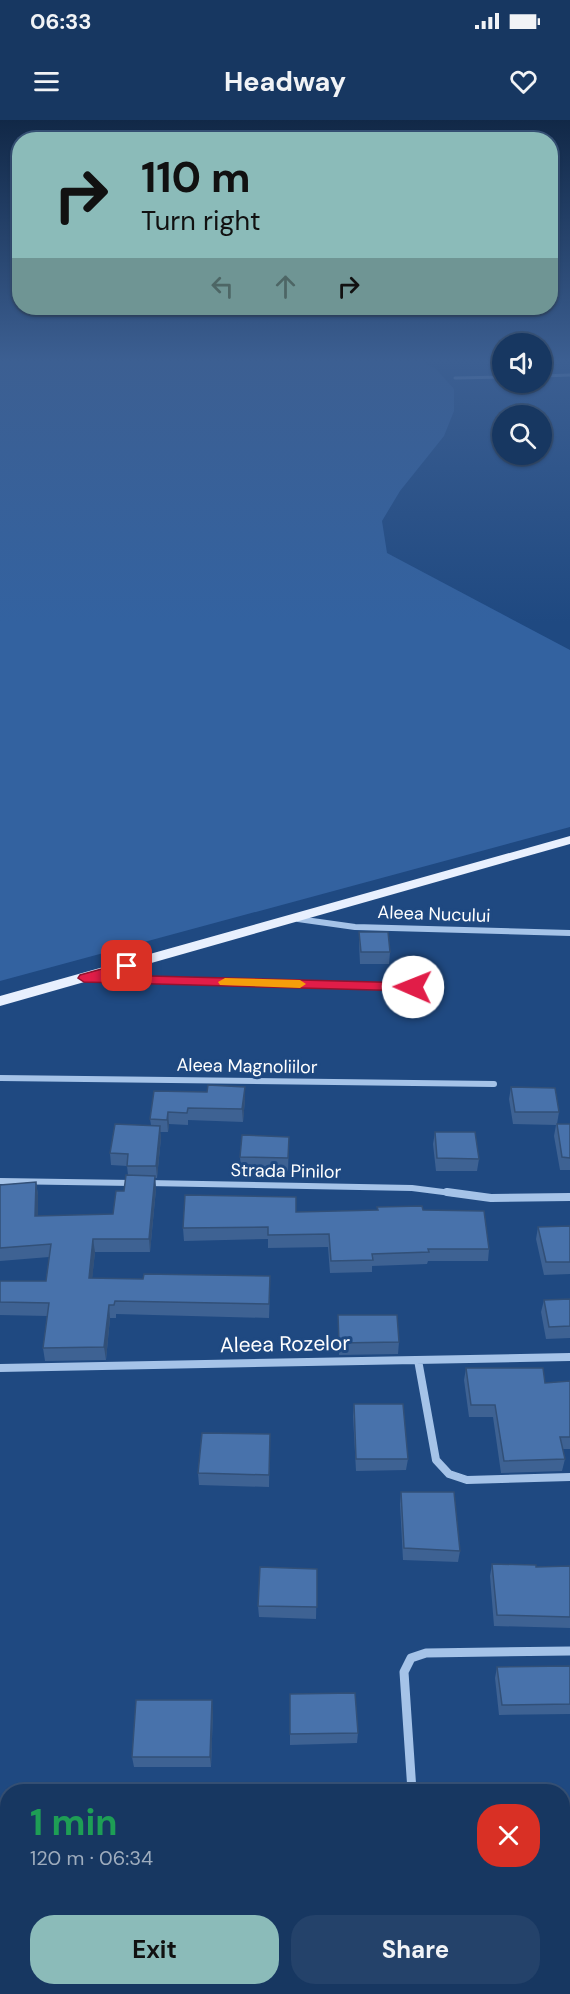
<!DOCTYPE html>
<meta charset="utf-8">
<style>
:root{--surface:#173761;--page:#24426a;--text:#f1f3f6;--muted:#9eacbd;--line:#365176;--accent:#8bbbb9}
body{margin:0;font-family:"DM Sans",sans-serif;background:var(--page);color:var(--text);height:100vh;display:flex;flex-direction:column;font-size:22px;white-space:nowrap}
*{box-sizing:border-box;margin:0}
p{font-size:20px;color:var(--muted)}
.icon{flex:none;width:33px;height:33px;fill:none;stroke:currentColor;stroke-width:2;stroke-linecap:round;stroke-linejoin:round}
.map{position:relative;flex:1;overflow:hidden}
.panel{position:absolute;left:0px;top:1664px;width:570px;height:212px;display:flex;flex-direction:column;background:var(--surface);border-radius:24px 24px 0 0;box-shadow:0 2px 4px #0004,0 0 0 2px var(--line)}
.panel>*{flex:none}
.guide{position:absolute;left:12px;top:12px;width:546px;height:183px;border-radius:24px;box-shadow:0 2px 4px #0004,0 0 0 2px var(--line);background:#8bbbb9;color:#111;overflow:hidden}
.fabs{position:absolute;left:492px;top:213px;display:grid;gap:12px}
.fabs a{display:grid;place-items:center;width:60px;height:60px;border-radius:50%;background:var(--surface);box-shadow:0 2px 4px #0004,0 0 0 2px var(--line);font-size:30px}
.pin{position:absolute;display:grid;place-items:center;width:51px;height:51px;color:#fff;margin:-26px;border-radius:12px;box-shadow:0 3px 9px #0006}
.me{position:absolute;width:66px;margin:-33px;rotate:271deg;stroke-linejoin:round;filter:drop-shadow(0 0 4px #0008)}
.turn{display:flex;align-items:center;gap:21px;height:126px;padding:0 30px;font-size:27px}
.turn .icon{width:78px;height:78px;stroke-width:2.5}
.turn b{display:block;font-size:42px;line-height:51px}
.lanes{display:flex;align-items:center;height:57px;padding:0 30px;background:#0003;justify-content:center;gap:30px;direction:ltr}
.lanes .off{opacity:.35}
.round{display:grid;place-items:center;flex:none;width:63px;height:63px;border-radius:24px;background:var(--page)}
.head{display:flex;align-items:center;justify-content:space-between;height:102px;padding:0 30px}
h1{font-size:36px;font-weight:700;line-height:45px;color:#1e9e55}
.cta{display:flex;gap:12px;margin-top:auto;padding:12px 30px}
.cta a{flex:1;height:69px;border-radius:24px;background:var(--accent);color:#111;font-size:24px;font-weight:700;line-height:69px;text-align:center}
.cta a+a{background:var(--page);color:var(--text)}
.status{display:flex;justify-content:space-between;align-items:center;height:42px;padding:0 30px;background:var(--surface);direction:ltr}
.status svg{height:16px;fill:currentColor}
header{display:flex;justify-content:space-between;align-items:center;height:78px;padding:0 30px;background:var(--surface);font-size:27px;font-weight:700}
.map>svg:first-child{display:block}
.green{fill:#3362a0}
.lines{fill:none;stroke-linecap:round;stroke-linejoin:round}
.minor-far3{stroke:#a5c3e8;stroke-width:3}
.minor-far2{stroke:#a5c3e8;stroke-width:6}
.minor-far1{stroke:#a5c3e8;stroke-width:8}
.minor{stroke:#a5c3e8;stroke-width:9}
.primary{fill:#e8f0fe;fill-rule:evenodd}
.wall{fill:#3e6293}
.shaded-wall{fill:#325078}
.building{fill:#4872ab;stroke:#325078;stroke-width:1.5}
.route{fill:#e11d48;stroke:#92132f;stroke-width:1.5}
.slow{fill:#f59e0b}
.labels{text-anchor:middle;stroke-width:6;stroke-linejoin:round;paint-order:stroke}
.street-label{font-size:18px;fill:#fff;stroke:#1f4981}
.near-street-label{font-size:21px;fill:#fff;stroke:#1f4981}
</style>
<div class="status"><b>06:33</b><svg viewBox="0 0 49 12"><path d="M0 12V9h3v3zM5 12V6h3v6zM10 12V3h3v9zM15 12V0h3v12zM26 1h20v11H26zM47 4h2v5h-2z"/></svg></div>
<header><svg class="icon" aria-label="menu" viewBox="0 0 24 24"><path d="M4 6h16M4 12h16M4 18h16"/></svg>Headway<svg class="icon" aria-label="heart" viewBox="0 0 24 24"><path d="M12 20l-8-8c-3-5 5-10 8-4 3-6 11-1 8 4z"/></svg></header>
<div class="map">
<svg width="570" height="1874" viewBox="0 0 570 1874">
<rect width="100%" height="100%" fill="#1f4981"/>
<!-- green -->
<path class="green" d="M0,240h419l17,9 18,20v22l-10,25 -44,55 -18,30 5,32 183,97v177l-570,154z"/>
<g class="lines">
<!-- minor-far3 -->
<path class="minor-far3" d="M542,256l28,-1
M455,258l47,-1"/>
<!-- minor-far2 -->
<path class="minor-far2" d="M298,799l57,8 215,6
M91,858l322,9
M0,958l494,6
M0,1061l132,2
M148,1063l264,5 47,6"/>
<!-- minor-far1 -->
<path class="minor-far1" d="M447,1072l44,6 79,-1
M418,1240l18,100 13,14 18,6 103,-3
M0,1248l570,-11"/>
<!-- minor -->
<path class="minor" d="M412,1671l-8,-119 7,-14 15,-5 144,-2
M425,1868l1,6"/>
<!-- primary -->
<path class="primary" d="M570,716v8l-570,162v-10z"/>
</g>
<!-- wall -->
<path class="wall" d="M359,812l31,20 -1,12h-29l-1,-21z
M511,967l48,25 -2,12h13v46h-10l-6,-34 2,-11 -43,-1 -4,-25z
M154,971l91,8 -2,23 -55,-2v5l-19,-1 -1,8h-8l1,6 -4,40h-2l1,11 -6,63h-55l-3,26 178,11 -1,29 -153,-4v4h-6l-4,42 -61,1 -2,-13 4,-32 -47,-1v-34h46l3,-24 -49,4v-76l36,-3 2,13v21l75,-2 11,-23 4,-16 -1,-9 -16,-1 -1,-12 41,-28 -1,-6z
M435,1012l44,27 -2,12h-41l-3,-27z
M289,1017l-1,34 -47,-2 -1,-12z
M377,1087l46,3 66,39 -1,12h-60l-1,3 -55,2v6l-42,1 -2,-26 -60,1v-9l-84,2 -1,-13 113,-16 81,-2z
M570,1106v48l-26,1 -8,-36 2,-12z
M570,1179v39l-24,1 -5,-27 3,-12z
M338,1195l61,27 -1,12 -59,1z
M466,1248l79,15 25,-2v68h-7l2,10 -3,12 -61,2 -8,-56h-24l-5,-37z
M354,1284l54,55 -2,11 -50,1 -3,-55z
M270,1314l-1,53 -70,-2 -1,-12z
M401,1372l59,59 -2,11 -55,-2 -3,-56z
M492,1444l44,3 34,-1v64v-2l-76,-2 -4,-50z
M317,1449l-1,50 -57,-2 -1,-11z
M497,1547l73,1v46l-71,1 -4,-37z
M290,1574l68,39 -1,10 -67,2z
M213,1591l-2,56h-77l-2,-10z"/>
<!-- shaded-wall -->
<path class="shaded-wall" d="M245,967v12l-2,23 -1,-13z
M168,992l1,12 -1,8 -1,-12z
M160,1006l1,12 -4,40 -1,-12z
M155,1056l1,13 -6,63 -1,-13z
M36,1062l2,13v34l-3,-13z
M93,1119l2,13 -4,39 -2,-13z
M109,1185l1,13 -4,42 -2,-13z
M212,1580l1,11 -2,56 -1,-10z"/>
<!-- building -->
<path class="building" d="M359,812h29l2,20h-29z
M208,965l37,2 -3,22 -54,-1 -1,5 -19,-1 -1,8 -17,-1 4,-28 53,1z
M511,967l44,1 4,24h-44z
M115,1004l45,2 -4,40h-29l1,-12 -18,-1z
M557,1004h13v34l-8,-1z
M435,1012h40l4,27 -42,-1z
M242,1015l47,2 -1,21 -48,-1z
M126,1055l29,1 -6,63h-56l-4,39 54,1 1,-5 126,2 -1,28 -154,-3 -1,4h-5l-5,42 -61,1 6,-45 -49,-1v-21h46l5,-37 -51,4v-63l36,-3 -1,34 78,-2 3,-23h8z
M185,1075l111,2v15l82,-2 -1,-3 45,-1 1,4 61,1 5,38h-61l1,3 -57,2 1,6 -42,1 -2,-27 -61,1v-8l-85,1z
M570,1106v36h-24l-8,-35z
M570,1179v27l-21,1 -5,-27z
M338,1195h59l2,27 -60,1z
M466,1248h77l2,15 25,-2v56h-10l5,22 -61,2 -9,-56h-24z
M354,1284h49l5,55h-52z
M202,1313l68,1 -1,41 -71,-2z
M401,1372h53l6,59 -56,-3z
M492,1444l44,1v2l34,-1v51l-73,-2z
M260,1447l57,2v38l-59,-1z
M570,1546v38l-68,1 -5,-38z
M355,1573l3,40 -68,1v-40z
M136,1580h76l-2,57h-78z"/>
<!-- sky -->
<linearGradient id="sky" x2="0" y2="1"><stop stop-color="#112847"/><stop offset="0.48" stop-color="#3c5f92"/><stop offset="1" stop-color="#3c5f92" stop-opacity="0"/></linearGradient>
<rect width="570" height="502" fill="url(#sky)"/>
<!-- route -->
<path class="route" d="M127,842l4,1 2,3 -2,3 -20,6 302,8 7,4 -7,4 -329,-9 -6,-4 2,-3z"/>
<!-- slow -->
<path class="slow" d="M225,858l75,2 6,4 -6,4 -80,-3 -2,-3z"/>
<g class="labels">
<!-- street labels -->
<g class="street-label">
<text transform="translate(434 794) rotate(2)" y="6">Aleea Nucului</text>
<text transform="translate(247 946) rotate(1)" y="6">Aleea Magnoliilor</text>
<text transform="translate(286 1051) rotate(1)" y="6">Strada Pinilor</text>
</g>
<!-- near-street labels -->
<g class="near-street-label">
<text transform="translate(285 1224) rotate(-1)" y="7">Aleea Rozelor</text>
</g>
</g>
</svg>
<div class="fabs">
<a><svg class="icon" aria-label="sound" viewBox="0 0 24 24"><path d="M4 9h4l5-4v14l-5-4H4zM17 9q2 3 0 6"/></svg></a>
<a><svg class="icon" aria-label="search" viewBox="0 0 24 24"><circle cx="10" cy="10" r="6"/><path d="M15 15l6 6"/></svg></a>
</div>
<div class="pin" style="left:127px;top:846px;background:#d93025"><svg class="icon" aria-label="arrive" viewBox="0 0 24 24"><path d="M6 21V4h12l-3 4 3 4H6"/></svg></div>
<svg class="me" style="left:413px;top:867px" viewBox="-20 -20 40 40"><circle r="19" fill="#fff"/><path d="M0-13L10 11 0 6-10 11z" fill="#e11d48"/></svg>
<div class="guide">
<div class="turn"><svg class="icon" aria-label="right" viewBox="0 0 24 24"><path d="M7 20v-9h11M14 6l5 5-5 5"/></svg><div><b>110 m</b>Turn right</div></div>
<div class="lanes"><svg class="icon off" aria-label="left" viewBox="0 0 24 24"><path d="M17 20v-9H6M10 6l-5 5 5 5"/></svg><svg class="icon off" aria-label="ahead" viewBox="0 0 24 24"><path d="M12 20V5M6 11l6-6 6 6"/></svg><svg class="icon" aria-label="right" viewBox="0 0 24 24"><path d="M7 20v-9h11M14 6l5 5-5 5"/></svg></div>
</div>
<section class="panel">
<div class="head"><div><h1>1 min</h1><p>120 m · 06:34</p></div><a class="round" style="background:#d93025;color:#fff"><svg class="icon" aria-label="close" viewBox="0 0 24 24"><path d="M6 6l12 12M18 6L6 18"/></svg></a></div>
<div class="cta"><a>Exit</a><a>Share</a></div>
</section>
</div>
